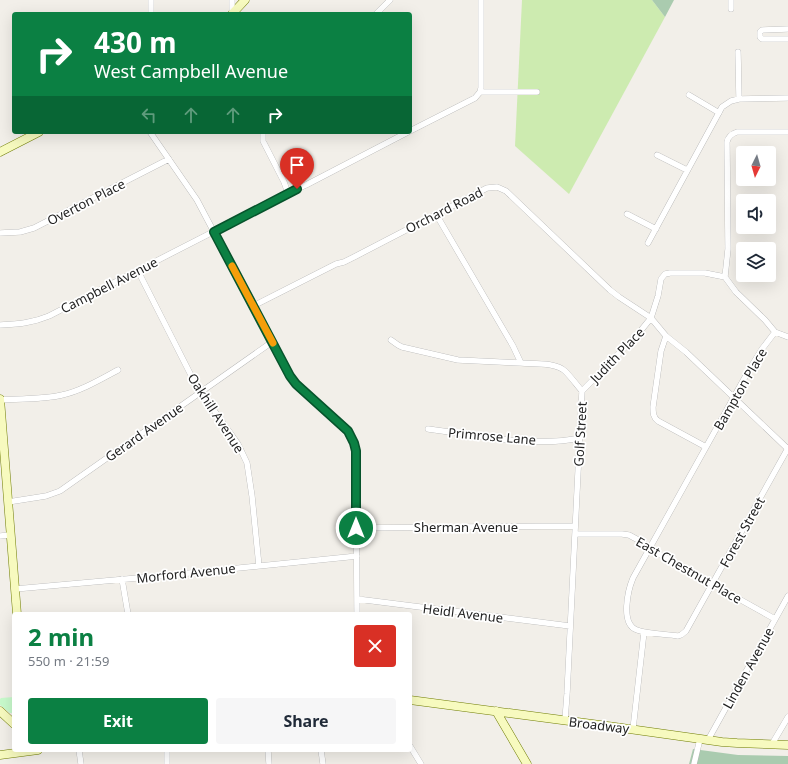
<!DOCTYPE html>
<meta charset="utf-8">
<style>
:root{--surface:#fff;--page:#f6f6f7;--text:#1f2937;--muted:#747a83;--accent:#0b8043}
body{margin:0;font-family:"Noto Sans",sans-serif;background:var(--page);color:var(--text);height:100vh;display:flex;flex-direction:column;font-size:15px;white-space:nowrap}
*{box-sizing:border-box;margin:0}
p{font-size:13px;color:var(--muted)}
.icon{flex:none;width:22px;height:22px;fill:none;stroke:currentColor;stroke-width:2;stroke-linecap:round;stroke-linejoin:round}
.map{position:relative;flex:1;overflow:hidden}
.side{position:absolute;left:12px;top:612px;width:400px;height:140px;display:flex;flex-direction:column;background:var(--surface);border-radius:4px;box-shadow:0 4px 16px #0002}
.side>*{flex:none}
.hud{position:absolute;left:12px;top:12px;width:400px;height:122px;border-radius:4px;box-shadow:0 4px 16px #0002;background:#0b8043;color:#fff;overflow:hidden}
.needle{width:26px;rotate:185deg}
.fabs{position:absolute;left:736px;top:146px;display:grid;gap:8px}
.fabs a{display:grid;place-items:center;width:40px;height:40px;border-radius:4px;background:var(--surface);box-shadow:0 4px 16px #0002;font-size:20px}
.pin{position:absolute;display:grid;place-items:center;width:34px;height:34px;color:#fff;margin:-41px -17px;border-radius:50% 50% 50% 0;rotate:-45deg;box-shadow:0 0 4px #0007}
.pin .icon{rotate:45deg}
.me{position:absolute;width:44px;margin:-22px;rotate:0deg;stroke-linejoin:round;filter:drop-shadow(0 0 3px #0008)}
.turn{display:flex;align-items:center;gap:14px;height:84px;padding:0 16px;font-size:18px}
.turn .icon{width:52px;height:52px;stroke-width:2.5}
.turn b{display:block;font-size:28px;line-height:34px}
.lanes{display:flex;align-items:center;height:38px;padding:0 16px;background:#0003;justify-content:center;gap:20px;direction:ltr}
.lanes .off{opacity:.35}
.round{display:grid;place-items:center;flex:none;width:42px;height:42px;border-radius:4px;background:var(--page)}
.overview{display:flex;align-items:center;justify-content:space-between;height:68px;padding:0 16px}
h1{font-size:24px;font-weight:700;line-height:30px;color:var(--accent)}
.action{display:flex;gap:8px;margin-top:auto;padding:8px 16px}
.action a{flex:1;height:46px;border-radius:4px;background:var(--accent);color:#fff;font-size:16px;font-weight:700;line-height:46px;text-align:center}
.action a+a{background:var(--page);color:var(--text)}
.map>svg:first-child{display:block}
.grass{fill:#cdebb0}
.cemetery{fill:#aacbaf}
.park{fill:#c8facc}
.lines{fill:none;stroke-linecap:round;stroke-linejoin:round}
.street-casing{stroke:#a9a9a9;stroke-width:6}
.secondary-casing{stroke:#707d05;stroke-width:9}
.street{stroke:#fff;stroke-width:5.5}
.secondary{stroke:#f7fabf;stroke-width:8}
.route-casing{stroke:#07532c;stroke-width:10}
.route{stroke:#0b8043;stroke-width:7}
.slow{stroke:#f59e0b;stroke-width:7}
.labels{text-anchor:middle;stroke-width:3.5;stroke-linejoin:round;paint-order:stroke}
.street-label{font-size:13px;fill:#222;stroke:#fff}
</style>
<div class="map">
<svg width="788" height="764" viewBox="0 0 788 764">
<rect width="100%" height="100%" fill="#f2efe9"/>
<!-- grass -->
<path class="grass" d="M522,0h130l13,17 -96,177 -54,-48z"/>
<!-- cemetery -->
<path class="cemetery" d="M652,0h22l-9,17z
M693,749l45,6 50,1v8h-99z"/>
<!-- park -->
<path class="park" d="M14,697v16h-4l-10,-8v-6l1,-1z"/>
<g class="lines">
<defs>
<path id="street" d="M731,0v9
M151,14v-14
M232,14v-14
M376,14l14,-14
M788,29l-26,1 -2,2v5l2,2h26
M738,52l1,47
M480,92l1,-4v-88
M689,95l27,16 3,2
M410,131l65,-33 5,-6h57
M150,132l47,68 93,176 6,8 52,47 7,12 1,11 1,160
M263,132v9l21,41 4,11
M788,132h-51c-6,2 -9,5 -10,10l1,107 -3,28 11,15 29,28 10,12 13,5
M657,155l30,15
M436,214l77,132 8,17c12,1 35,-1 44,8 6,6 11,13 17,20l-15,303 -2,26
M627,214l29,15
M0,233l20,-1 14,-4 135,-69
M648,243l74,-136 9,-6 8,-2 49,-1
M138,271l58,114 42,59 9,19 5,33 7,70
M253,306l83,-42 8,-2 12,-6 131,-68 10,-1 9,4 104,99 9,7 32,21 15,18 20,16 102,97
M0,325c19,-1 32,-2 49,-9l230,-118 9,-5 18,-8 102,-53
M775,332l-13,17 -13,21 -116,208c-5,12 -13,46 4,52 10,4 29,4 41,6l3,-1 5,-4 102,-183
M666,336l-5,15 -8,56c0,6 0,10 5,14l48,26
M391,340l7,5 4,2 56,13 63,3
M582,391l56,-57 13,-16 7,-22 3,-17 4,-5 5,-1h35l20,4
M0,400c21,-2 42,0 62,-5 19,-4 39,-16 56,-25
M428,429l79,11c23,2 50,3 73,-2
M8,502l38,-6 14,-5 212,-149
M356,528l219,-2
M575,534h47l7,1 13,7 17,12 30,17 86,48
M0,536l10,-1
M122,579l6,35
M15,589l145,-13 188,-19 9,-1
M357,599l213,27
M633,729l11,-97
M708,740l80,-144
M772,744l16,-27
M410,746l11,18
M79,750l2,14
M268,750l1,14
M321,750l2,14
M167,764v-14
M694,764l6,-25"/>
<path id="secondary" d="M232,14l13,-14
M0,152l39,-20
M0,399l17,215
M410,700l205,27 107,15 15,1 51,2
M0,711l14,13
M496,711l31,53
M0,755l38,-5"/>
</defs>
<!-- street casing -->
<use href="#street" class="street-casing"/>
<!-- secondary casing -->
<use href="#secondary" class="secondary-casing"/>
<!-- street -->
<use href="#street" class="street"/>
<!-- secondary -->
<use href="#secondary" class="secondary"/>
</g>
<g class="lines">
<defs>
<path id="route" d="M297,189l-83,43 76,144 6,8 52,47 6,12 2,8v77"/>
</defs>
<!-- route casing -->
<use href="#route" class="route-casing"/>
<!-- route -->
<use href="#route" class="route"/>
<!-- slow -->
<path class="slow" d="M232,266l41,77"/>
</g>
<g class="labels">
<!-- street labels -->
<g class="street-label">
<text transform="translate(86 202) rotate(-27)" y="5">Overton Place</text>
<text transform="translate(444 210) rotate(-27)" y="5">Orchard Road</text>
<text transform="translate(109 285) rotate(-27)" y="5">Campbell Avenue</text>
<text transform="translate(617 355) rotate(-46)" y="5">Judith Place</text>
<text transform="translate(740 389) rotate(-60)" y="5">Bampton Place</text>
<text transform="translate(216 413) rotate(57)" y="5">Oakhill Avenue</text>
<text transform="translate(144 432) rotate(-35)" y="5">Gerard Avenue</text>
<text transform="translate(580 434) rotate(-87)" y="5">Golf Street</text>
<text transform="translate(492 436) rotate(5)" y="5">Primrose Lane</text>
<text x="466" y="532">Sherman Avenue</text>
<text transform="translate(742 532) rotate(-61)" y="5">Forest Street</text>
<text transform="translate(689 570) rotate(30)" y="5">East Chestnut Place</text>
<text transform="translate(186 573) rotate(-6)" y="5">Morford Avenue</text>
<text transform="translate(463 613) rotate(7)" y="5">Heidl Avenue</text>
<text transform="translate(748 668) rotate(-61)" y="5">Linden Avenue</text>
<text transform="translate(599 725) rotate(7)" y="5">Broadway</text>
</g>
</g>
</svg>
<div class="fabs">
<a><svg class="needle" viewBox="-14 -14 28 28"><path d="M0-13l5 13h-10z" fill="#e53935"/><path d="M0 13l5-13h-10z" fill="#747a83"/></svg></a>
<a><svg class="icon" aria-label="sound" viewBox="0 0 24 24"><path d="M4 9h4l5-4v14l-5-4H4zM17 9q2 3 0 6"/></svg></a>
<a><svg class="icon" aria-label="layers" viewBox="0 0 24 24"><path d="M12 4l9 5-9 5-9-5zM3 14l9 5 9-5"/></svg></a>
</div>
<div class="pin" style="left:297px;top:189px;background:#d93025"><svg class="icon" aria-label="arrive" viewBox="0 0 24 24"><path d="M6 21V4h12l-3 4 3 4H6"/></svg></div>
<svg class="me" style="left:356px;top:528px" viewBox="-20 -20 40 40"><circle r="17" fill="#0b8043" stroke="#fff" stroke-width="3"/><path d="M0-11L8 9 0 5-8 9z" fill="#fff"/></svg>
<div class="hud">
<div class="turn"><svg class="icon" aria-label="right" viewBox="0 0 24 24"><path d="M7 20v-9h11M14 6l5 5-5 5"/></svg><div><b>430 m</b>West Campbell Avenue</div></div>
<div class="lanes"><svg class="icon off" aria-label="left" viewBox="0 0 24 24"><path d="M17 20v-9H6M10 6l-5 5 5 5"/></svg><svg class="icon off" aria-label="ahead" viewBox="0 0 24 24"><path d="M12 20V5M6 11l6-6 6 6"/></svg><svg class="icon off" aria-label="ahead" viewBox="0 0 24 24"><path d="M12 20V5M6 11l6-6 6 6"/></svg><svg class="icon" aria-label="right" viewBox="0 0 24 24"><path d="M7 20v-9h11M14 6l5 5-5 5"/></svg></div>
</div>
<section class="side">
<div class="overview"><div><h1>2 min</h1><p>550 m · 21:59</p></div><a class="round" style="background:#d93025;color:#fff"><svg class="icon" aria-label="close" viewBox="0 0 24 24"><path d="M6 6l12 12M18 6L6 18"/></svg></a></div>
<div class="action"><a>Exit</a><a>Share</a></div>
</section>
</div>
